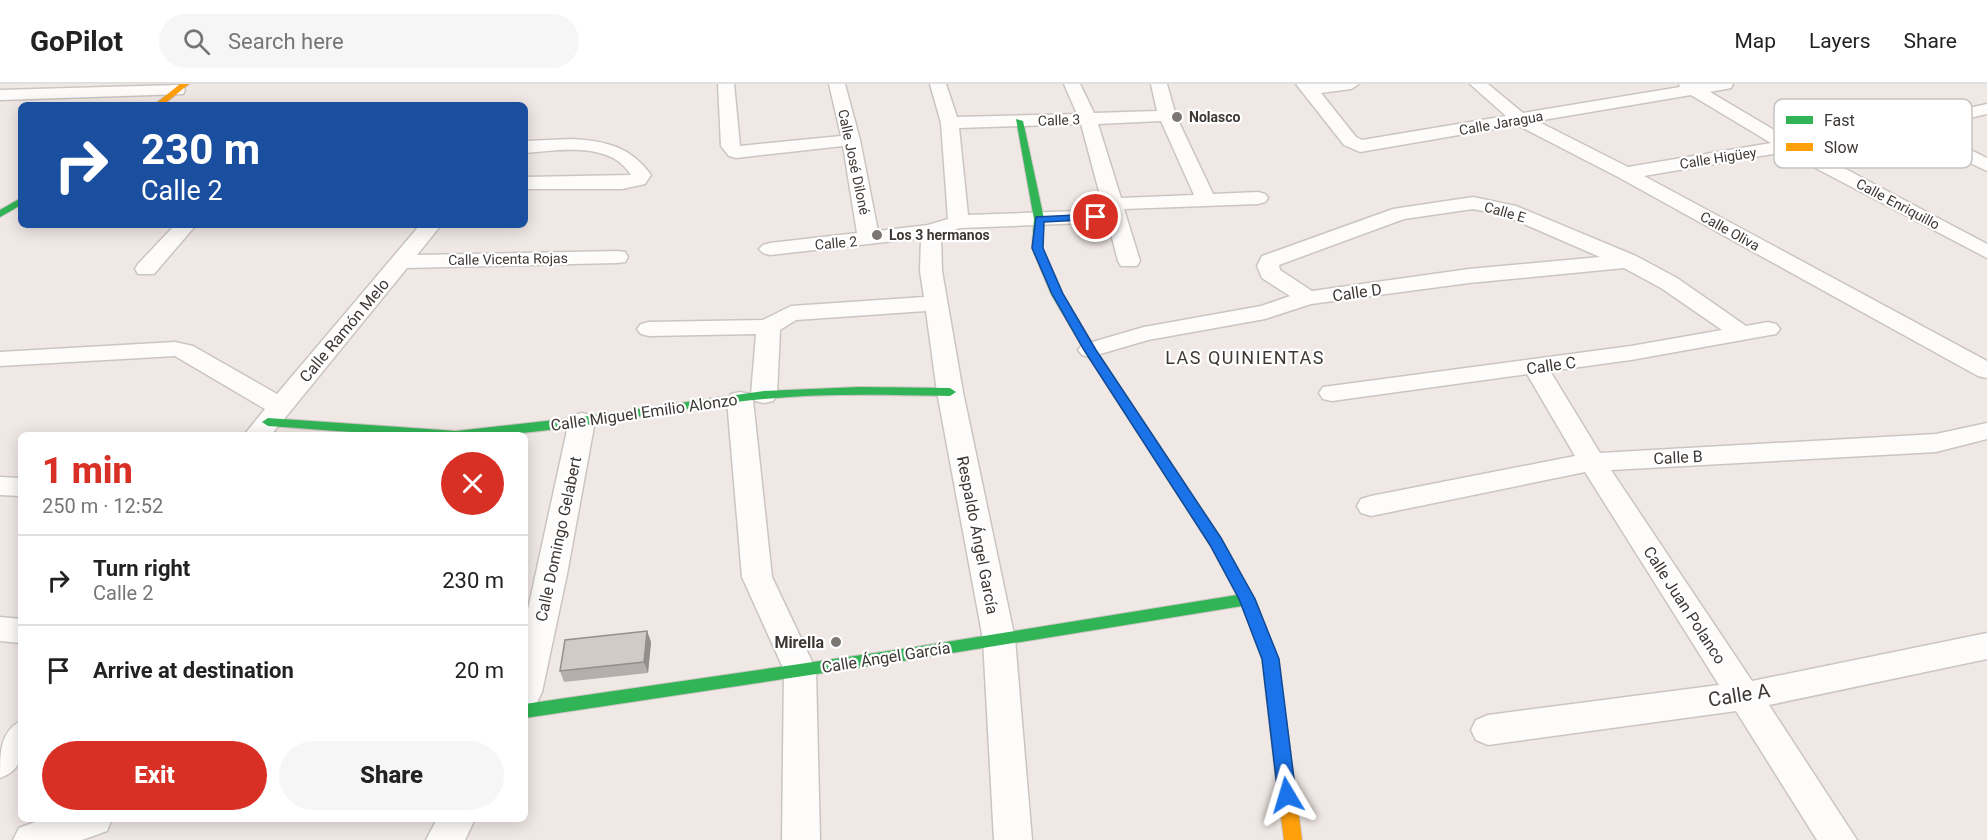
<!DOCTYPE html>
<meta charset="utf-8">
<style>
:root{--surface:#fff;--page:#f6f6f6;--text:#222;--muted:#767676;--line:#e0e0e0;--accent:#d93025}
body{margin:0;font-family:Roboto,sans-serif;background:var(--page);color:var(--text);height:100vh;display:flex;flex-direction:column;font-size:22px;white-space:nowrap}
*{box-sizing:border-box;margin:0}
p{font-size:20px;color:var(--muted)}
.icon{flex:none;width:33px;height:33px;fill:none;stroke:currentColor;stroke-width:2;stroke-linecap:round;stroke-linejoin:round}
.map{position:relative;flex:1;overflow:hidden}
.drawer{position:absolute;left:18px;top:348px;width:510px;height:390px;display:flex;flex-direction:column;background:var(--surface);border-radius:9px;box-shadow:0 3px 15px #0003}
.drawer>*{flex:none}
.hud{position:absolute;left:18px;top:18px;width:510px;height:126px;border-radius:9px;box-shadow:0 3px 15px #0003;background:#1a4fa0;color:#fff;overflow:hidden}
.pin{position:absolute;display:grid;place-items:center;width:51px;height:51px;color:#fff;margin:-26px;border:3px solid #fff;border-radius:50%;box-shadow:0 2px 6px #0007}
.me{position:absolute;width:66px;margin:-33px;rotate:353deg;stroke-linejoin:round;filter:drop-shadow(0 0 4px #0008)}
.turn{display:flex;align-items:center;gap:21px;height:126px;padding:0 24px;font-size:27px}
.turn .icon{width:78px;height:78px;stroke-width:2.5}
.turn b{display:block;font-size:42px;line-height:51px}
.round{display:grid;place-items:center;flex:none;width:63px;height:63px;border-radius:32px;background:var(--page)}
.overview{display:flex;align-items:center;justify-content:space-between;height:102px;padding:0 24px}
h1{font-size:36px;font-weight:800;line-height:45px;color:var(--accent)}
.action{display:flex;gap:12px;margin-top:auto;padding:12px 24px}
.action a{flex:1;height:69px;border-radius:36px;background:var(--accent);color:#fff;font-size:24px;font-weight:800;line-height:69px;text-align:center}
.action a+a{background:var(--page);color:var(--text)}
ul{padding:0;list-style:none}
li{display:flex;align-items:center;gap:18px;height:90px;padding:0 24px;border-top:2px solid var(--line)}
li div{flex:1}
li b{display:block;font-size:22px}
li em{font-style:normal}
header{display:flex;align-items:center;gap:36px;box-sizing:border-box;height:84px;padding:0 30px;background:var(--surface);border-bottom:2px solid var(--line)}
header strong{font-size:28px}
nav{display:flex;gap:33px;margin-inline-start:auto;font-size:21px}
.search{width:420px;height:54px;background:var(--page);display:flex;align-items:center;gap:15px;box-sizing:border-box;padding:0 21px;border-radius:33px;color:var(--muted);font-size:22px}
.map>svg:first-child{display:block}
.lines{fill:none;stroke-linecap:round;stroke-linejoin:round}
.street-casing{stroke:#cbc5c2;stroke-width:3}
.fast-casing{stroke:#cbc5c2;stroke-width:2}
.slow-casing{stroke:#cbc5c2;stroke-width:2}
.street{fill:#fdfcfb;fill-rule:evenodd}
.fast{fill:#30b455;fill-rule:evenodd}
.slow{fill:#ff9f0a;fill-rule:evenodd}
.wall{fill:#b4afac}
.shaded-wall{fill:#928e8c}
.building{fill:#d1cbc8;stroke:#928e8c;stroke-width:1.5}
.route{fill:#1a73e8;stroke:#114b97;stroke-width:1.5}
.poi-dot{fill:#7c7673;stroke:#fff;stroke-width:2}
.labels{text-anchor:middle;stroke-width:4.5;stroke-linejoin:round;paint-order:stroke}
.far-poi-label{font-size:14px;font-weight:bold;fill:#3d3835;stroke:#fff;text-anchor:start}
.far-street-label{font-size:14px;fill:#3d3835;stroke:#fff}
.street-label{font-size:16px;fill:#3d3835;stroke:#fff}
.poi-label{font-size:16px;font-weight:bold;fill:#3d3835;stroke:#fff;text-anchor:end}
.neighbourhood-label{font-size:18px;letter-spacing:1.5px;fill:#3d3835;stroke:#fff}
.near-street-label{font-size:20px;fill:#3d3835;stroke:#fff}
.key{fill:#fff;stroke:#c5c3c2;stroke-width:1.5}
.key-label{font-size:16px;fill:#3d3835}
</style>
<header>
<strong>GoPilot</strong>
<div class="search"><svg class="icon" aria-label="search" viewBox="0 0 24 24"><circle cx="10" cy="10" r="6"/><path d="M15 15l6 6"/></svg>Search here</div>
<nav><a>Map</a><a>Layers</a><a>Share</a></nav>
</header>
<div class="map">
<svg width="1987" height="756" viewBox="0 0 1987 756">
<rect width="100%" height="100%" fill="#f0e8e5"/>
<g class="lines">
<defs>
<path id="street" d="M718,0h16l6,62 101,-10 -12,-52h16l15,56 18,91 50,-6 20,-6 -7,-96 -11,-39h16l11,33 120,-3 -13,-30h16l14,29 63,-2 -6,-27h16l9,32 37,78 45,-2 7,2 3,4 -3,4 -7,2 -134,5 16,52 -3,5h-16l-3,-5 -10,-39 -148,6 -19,6 1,37 21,121 52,247 17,201h-38l-11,-201 -46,-247 -11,-81 -130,9 -16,10 -3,65 -4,6 -9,2 -9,-2 -4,-6 5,-61 -107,2 -8,-2 -4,-5 4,-5 8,-2 114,-2 28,-14 133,-9 -4,-26 1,-33 -151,17 -7,-2 -4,-4 4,-4 7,-2 87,-10 -14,-87 -107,12 -7,-2 -8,-10zM1161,37l33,74 -73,3 -23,-74zM1081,40l23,86 -136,5 -9,-87z
M1296,0h63l-8,5 -30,4 35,44 6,3 144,-24 -36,-32h18l35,29 157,-26 -1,-3h54l-2,4 -21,4 81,48 116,-19 80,-17v10l-62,14 62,30v13l-82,-39 -99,16 181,96v14l-202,-106 -141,24 343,185v17l-9,-2 -360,-199 -101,-52 -157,27 -16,-7zM1691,11l80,48 -143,24 -91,-46z
M177,1l6,1 2,4 -2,4 -183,6v-10z
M573,55c33,2 58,8 78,36l-6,9 -23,5h-97v-12l106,-2c-20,-34 -72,-25 -106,-22v-12z
M1473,113l43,9 120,50 41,22 69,48 22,-4 8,2 4,5 -4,5 -145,26 -81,11 50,82 336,-19 51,-11v16l-51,13 -325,18 141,211 235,-48v26l-218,46 88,135h-40l-81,-129 -248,34 -12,-5 -5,-10 5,-10 12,-5 231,-30 -134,-213 -214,44 -10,-3 -4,-7 4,-7 10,-3 204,-40 -48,-82 -195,27 -9,-2 -4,-6 4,-6 308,-41 91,-16 -61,-42 -37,-20 -155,15 -158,21 -46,15 -117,21 -58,17 -8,-2 -4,-5 4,-5 62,-18 117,-21 29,-10 -28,-18 -5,-12 5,-10 131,-47zM1473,125l30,6 97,42 -131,12 -157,22 -32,-21 -1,-5 125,-46z
M175,141h21l-42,49h-16l-3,-5 3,-5z
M420,141h21l-24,30 200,-4 8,1 3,5 -3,5 -8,1 -210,5 -136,167h-27l21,-26 -90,-53 -175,10v-14l175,-10 18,4 84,48z
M740,308l9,2 4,6 19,177 44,93 4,170h-38l2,-170 -42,-93 -15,-177 4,-6z
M582,329l9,2 4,6 -28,153 -25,118 -5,10 -12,4v-83l44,-202 4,-6z
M0,393l21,1v18l-21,-1z
M0,533l21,2v24l-21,-2z
M21,637c0,26 7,47 -21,57 0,-25 0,-47 21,-57z
M43,735h69l-5,12 -25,9h-69l6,-12z
M437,735h38l-10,21h-39z"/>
<path id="fast" d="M1016,35l7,2 21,98 -2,29 21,46 33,56 125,188 34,61 23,60 14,105 -3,5 -6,3 -6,-3 -3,-5 -12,-105 -20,-53 -333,54 -384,58v-14l384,-56 328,-53 -27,-50 -126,-195 -33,-56 -19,-46 2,-29z
M21,114v7l-21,12v-7z
M859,303l91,1 6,4 -6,4c-62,-1 -124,-3 -186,3 -90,8 -179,31 -270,36 -75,4 -151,-4 -226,-9l-6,-4 6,-4 188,13 126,-14 182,-26z"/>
<path id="slow" d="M180,0h9l-26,21h-9z
M1283,672l6,3 3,5 10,76h-18l-10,-76 3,-5z"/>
</defs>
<!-- street casing -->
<use href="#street" class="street-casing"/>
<!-- fast casing -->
<use href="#fast" class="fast-casing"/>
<!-- slow casing -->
<use href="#slow" class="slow-casing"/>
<!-- street -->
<use href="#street" class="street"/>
<!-- fast -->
<use href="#fast" class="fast"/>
<!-- slow -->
<use href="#slow" class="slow"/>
</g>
<!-- wall -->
<path class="wall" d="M647,547l4,11 -3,31 -84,9 -4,-11z"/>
<!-- shaded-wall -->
<path class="shaded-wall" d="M647,547l4,11 -3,31 -4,-11z"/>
<!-- building -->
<path class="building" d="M647,547l-3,31 -84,9 5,-31z"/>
<!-- route -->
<path class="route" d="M1096,130l5,3 -1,2 -56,3 -1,26 20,46 33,56 125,188 34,61 24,60 17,136 -2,5 -7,3 -6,-3 -3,-5 -16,-136 -23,-60 -29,-54 -126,-195 -32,-56 -20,-46 4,-31z"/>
<!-- markers -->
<g class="poi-dot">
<circle cx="1177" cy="33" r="6"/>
<circle cx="877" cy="151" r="6"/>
<circle cx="836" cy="558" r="6"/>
</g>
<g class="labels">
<!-- far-poi labels -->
<g class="far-poi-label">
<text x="1189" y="38">Nolasco</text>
<text x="889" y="156">Los 3 hermanos</text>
</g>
<!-- far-street labels -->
<g class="far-street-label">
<text transform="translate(1059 36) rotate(-2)" y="5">Calle 3</text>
<text transform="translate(1501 39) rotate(-10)" y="5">Calle Jaragua</text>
<text transform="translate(1718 74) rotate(-9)" y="5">Calle Higüey</text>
<text transform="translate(854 78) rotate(78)" y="5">Calle José Diloné</text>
<text transform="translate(1898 120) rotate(28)" y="5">Calle Enriquillo</text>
<text transform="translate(1505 128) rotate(16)" y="5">Calle E</text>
<text transform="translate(1730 147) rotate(29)" y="5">Calle Oliva</text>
<text transform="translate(836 159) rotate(-5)" y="5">Calle 2</text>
<text transform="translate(508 175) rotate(-1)" y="5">Calle Vicenta Rojas</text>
</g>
<!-- street labels -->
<g class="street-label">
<text transform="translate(1357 208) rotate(-8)" y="6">Calle D</text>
<text transform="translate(344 246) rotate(-50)" y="6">Calle Ramón Melo</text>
<text transform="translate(1551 281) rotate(-8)" y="6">Calle C</text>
<text transform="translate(644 328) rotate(-8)" y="6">Calle Miguel Emilio Alonzo</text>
<text transform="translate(1678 373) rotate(-3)" y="6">Calle B</text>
<text transform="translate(978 451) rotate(79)" y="6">Respaldo Ángel García</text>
<text transform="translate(558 455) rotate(-78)" y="6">Calle Domingo Gelabert</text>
<text transform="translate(1685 521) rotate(57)" y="6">Calle Juan Polanco</text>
<text transform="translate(886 573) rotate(-9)" y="6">Calle Ángel García</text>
</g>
<!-- poi labels -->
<g class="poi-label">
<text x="824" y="564">Mirella</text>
</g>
<!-- neighbourhood labels -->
<g class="neighbourhood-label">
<text x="1245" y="280">LAS QUINIENTAS</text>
</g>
<!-- near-street labels -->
<g class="near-street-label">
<text transform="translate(1739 611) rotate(-9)" y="7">Calle A</text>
</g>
</g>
<!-- legend -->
<rect x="1774" y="15" width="198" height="69" rx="9" class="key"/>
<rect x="1786" y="32" width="27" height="8" fill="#30b455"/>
<rect x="1786" y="59" width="27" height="8" fill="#ff9f0a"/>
<g class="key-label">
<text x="1824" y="42">Fast</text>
<text x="1824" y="69">Slow</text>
</g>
</svg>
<div class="pin" style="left:1096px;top:133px;background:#d93025"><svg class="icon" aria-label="arrive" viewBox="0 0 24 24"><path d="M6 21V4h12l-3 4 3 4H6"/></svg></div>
<svg class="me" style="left:1287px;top:711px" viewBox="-20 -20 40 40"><path d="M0-17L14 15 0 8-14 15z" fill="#1a73e8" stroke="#fff" stroke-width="4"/></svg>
<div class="hud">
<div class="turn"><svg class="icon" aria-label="right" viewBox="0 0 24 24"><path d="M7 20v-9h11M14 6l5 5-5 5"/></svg><div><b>230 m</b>Calle 2</div></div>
</div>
<section class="drawer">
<div class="overview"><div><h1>1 min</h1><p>250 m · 12:52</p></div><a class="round" style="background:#d93025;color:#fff"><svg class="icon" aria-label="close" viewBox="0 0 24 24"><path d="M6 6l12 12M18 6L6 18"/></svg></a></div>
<ul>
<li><svg class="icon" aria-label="right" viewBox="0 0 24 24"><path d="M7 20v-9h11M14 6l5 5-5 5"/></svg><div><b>Turn right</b><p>Calle 2</p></div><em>230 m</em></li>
<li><svg class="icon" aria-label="arrive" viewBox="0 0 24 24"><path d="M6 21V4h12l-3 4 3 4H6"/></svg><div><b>Arrive at destination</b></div><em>20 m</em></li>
</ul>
<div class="action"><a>Exit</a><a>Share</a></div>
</section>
</div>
